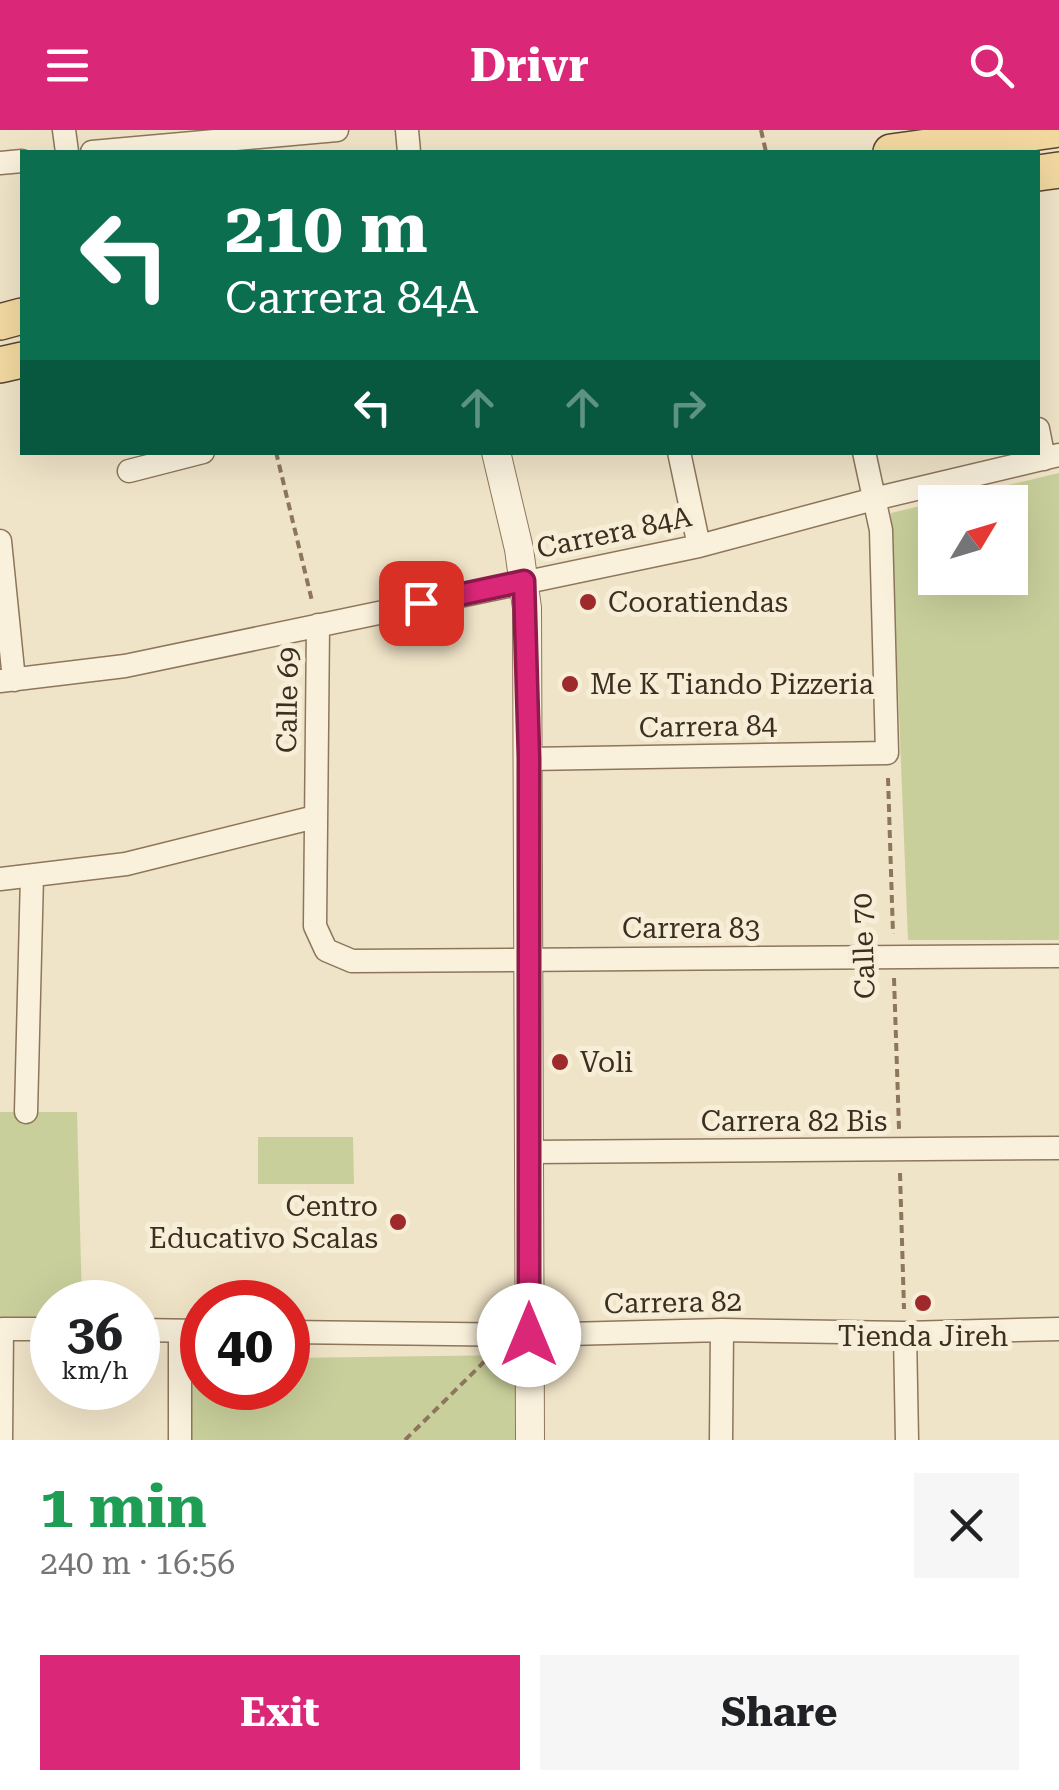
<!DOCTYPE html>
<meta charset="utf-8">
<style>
:root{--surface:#fff;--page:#f6f6f6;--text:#202124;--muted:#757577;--accent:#db2777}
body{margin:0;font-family:"Roboto Serif",serif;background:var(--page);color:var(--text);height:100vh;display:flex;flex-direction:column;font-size:38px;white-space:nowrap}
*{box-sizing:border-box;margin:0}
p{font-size:32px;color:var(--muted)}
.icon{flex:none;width:55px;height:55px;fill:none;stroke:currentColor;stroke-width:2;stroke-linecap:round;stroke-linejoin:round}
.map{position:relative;height:1310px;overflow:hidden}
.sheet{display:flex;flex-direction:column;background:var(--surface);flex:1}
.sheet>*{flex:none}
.guide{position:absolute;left:20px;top:20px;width:1020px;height:305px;border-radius:0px;box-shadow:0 10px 40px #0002;background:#0b6e4f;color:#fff;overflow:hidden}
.needle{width:65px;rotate:52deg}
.controls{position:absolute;left:918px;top:355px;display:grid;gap:20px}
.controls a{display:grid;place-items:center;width:110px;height:110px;border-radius:0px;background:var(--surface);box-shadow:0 10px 40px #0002;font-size:50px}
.speed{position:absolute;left:30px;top:1150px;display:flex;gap:20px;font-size:50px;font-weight:700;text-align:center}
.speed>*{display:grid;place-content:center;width:130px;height:130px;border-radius:50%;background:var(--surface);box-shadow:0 10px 40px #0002;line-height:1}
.speed small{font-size:25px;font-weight:400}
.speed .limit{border:15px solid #d22;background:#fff;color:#111}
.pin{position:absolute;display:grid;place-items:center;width:85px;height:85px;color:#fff;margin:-42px;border-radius:20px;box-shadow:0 5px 15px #0006}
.me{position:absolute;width:110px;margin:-55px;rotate:0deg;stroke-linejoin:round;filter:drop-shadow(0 0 8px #0008)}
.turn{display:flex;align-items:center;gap:35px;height:210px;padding:0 40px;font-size:45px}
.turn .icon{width:130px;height:130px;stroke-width:2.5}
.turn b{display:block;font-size:70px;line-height:85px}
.lanes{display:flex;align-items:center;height:95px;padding:0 40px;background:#0003;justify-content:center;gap:50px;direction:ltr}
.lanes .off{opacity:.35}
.round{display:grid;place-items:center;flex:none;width:105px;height:105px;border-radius:0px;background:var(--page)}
.overview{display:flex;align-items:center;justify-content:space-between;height:170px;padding:0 40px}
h1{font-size:60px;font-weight:700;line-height:75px;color:#1e9e55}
.action{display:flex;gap:20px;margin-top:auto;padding:20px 40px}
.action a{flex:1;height:115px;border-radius:0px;background:var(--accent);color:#fff;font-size:40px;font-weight:700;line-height:115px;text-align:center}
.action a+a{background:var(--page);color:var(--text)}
header{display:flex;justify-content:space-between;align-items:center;height:130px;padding:0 40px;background:var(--accent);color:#fff;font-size:45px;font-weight:700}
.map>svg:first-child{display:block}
.green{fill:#c9cf9b;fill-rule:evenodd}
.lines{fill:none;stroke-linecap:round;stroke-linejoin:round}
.minor-casing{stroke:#8d765c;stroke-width:25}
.tertiary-casing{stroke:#8d765c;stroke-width:30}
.primary-casing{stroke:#5b4430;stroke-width:38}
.path{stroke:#8d765c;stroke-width:4;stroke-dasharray:8 5;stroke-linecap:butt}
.minor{stroke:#faf1dc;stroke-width:22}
.tertiary{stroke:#faf1dc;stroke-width:28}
.primary{stroke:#f3d9a0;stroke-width:35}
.route-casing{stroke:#8e194d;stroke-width:25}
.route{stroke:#db2777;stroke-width:18}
.poi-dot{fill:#9e2a2b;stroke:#f7eed8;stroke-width:4}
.labels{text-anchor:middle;stroke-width:10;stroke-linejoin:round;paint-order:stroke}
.street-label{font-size:28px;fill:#3d2e20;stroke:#f7eed8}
.poi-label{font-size:28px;fill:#3d2e20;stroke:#f7eed8;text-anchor:start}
</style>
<header><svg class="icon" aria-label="menu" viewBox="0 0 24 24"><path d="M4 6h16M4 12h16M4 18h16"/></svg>Drivr<svg class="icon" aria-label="search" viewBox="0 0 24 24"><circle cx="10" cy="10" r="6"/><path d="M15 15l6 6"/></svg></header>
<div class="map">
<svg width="1059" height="1310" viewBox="0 0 1059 1310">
<rect width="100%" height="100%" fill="#f0e4c8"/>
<!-- green -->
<path class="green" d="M1059,343v467h-151l-17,-427zM935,372h75v76h-75z
M0,982h77l5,190h-30v15l-52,1z
M258,1007h95l1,47h-96z
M516,1225l2,85h-329l-2,-80 15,-1v29h86v-30z"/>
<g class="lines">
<defs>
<path id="minor" d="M64,0l3,22
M407,0l2,22
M92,22l245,-22
M0,33l22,-2
M1038,299l6,30
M679,322l20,94
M129,341l74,-19
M0,411l14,139
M318,495l-3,301 11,24 26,11 707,-5
M0,551l125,-15 574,-120 175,-47 185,-44
M529,629l358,-6 -6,-223 -17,-78
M0,749l126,-15 189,-47
M26,982l6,-236
M530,1022l529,-4
M138,1200l64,1
M180,1201v109
M288,1202l241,3 193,-5 183,3 154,-4
M905,1203l2,107
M1,1310l1,-111h50
M721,1310l1,-110"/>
<path id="tertiary" d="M496,322l23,97 8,59 3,832"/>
<path id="primary" d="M891,22l162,-22
M1038,43l21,-3
M0,192l22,-6
M0,235l22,-5"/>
</defs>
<!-- minor casing -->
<use href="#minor" class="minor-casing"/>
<!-- tertiary casing -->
<use href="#tertiary" class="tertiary-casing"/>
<!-- primary casing -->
<use href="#primary" class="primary-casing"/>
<!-- path -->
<path class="path" d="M761,0l5,22
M276,322l36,149
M888,648l5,156
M894,848l5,151
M900,1043l4,136
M405,1310l82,-81"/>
<!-- minor -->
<use href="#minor" class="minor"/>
<!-- tertiary -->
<use href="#tertiary" class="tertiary"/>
<!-- primary -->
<use href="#primary" class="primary"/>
</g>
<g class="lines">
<defs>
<path id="route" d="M421,473l103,-22 5,177v577"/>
</defs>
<!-- route casing -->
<use href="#route" class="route-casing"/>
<!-- route -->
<use href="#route" class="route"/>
</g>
<!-- markers -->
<g class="poi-dot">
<circle cx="588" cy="472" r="10"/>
<circle cx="570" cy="554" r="10"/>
<circle cx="560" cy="932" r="10"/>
<circle cx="398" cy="1092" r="10"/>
<circle cx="923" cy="1173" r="10"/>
</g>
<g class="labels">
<!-- street labels -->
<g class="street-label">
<text transform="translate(614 402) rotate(-12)" y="10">Carrera 84A</text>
<text transform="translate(287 570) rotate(-89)" y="10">Calle 69</text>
<text transform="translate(708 596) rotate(-1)" y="10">Carrera 84</text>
<text x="691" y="808">Carrera 83</text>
<text transform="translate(863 816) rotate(-92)" y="10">Calle 70</text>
<text x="794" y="1001">Carrera 82 Bis</text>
<text transform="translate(673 1172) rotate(-1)" y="10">Carrera 82</text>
</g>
<!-- poi labels -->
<g class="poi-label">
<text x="608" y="482">Cooratiendas</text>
<text x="590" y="564">Me K Tiando Pizzeria</text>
<text x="580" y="942">Voli</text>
<text x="378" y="1086" text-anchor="end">Centro<tspan x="378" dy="32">Educativo Scalas</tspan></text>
<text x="923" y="1216" text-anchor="middle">Tienda Jireh</text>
</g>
</g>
</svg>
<div class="controls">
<a><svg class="needle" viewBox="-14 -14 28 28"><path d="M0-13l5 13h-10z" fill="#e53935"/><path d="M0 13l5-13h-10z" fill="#757577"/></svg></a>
</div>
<div class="speed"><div>36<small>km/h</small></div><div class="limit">40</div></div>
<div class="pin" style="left:421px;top:473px;background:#d93025"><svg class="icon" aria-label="arrive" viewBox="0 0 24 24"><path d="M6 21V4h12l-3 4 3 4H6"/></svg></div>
<svg class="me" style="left:529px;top:1205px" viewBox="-20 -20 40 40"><circle r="19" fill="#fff"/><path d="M0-13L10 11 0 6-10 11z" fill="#db2777"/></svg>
<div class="guide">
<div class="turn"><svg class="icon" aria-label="left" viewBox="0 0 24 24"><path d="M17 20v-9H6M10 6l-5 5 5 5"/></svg><div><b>210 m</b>Carrera 84A</div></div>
<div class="lanes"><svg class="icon" aria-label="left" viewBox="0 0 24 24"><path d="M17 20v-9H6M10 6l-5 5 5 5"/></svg><svg class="icon off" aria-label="ahead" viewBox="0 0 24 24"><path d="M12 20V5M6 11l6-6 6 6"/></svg><svg class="icon off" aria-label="ahead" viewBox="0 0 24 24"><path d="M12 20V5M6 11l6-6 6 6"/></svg><svg class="icon off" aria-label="right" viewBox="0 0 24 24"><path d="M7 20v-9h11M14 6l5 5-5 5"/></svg></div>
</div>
</div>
<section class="sheet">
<div class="overview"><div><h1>1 min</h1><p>240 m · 16:56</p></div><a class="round"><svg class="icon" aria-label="close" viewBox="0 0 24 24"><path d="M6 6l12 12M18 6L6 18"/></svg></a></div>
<div class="action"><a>Exit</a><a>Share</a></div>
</section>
